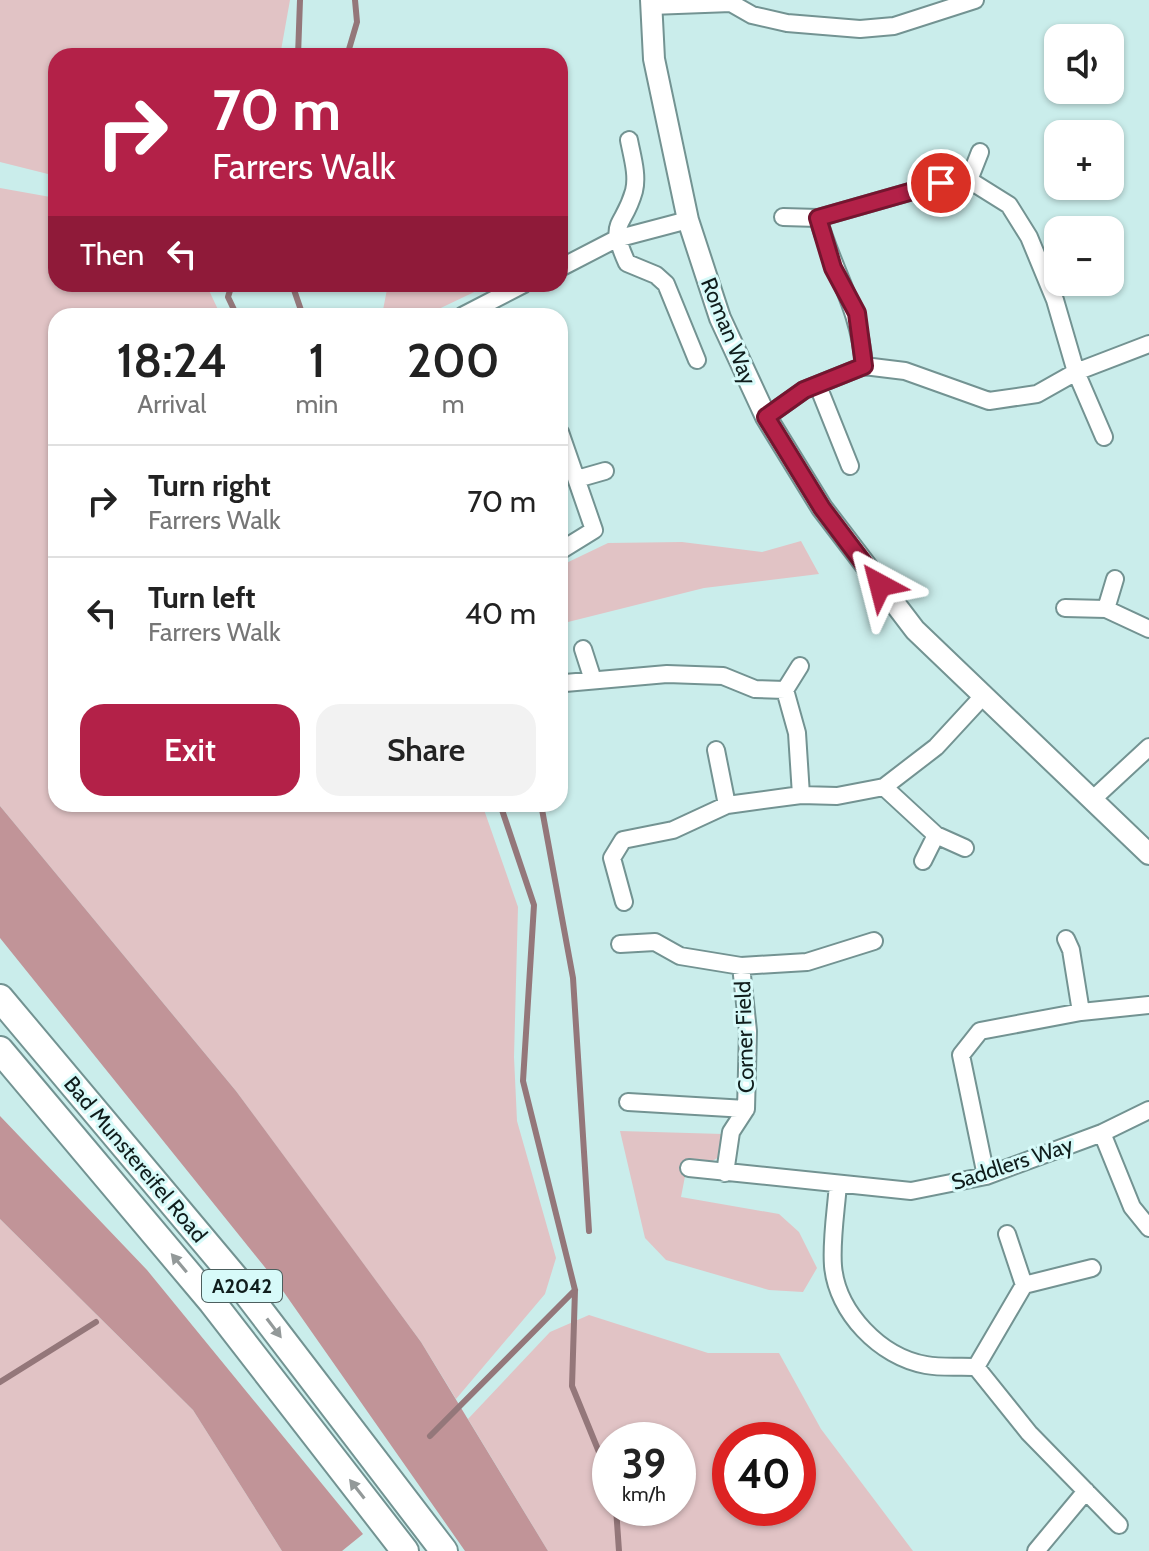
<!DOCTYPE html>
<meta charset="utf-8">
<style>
:root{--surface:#fff;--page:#f2f2f2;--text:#222;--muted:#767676;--line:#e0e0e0;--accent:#b32148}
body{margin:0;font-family:Cabin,sans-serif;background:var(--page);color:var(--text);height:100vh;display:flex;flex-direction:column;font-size:30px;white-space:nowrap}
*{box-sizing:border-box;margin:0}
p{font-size:26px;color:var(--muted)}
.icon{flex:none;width:44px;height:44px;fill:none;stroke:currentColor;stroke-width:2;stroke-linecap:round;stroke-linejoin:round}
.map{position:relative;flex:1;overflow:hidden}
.side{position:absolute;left:48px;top:308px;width:520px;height:504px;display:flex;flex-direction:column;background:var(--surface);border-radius:24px;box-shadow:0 2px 6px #0004}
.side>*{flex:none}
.banner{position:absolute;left:48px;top:48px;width:520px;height:244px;border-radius:24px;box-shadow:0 2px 6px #0004;background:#b32148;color:#fff;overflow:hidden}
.controls{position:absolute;left:1044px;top:24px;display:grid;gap:16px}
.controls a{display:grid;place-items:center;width:80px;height:80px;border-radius:16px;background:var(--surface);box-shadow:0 2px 6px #0004;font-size:40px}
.speed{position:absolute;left:592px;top:1422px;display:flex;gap:16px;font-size:40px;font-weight:700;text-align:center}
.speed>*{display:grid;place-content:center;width:104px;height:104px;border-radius:50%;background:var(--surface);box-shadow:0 2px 6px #0004;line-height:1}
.speed small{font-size:20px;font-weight:400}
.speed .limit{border:12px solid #d22;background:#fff;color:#111}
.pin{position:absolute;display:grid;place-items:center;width:68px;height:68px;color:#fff;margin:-34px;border:4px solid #fff;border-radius:50%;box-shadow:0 2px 8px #0007}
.me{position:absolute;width:88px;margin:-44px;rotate:322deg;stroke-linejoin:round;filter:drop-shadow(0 0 6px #0008)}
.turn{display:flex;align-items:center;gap:28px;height:168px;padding:0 32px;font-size:36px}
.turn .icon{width:104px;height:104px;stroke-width:2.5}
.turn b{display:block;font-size:56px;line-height:68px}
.then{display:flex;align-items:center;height:76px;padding:0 32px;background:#0003;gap:16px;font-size:30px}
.eta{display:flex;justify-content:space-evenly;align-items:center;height:136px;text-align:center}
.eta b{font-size:48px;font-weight:600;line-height:56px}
.primary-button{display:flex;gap:16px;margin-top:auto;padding:16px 32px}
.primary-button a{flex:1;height:92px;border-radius:24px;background:var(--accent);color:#fff;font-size:32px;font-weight:600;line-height:92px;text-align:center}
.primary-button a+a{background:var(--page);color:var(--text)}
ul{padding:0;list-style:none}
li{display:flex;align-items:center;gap:24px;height:112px;padding:0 32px;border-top:2px solid var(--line)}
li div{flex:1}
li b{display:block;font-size:30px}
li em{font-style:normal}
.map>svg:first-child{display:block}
.green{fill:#e1c3c5;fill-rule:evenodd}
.forest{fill:#c19498}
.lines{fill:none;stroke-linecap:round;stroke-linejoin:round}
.stream{stroke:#94777a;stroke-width:6}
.minor-casing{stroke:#739392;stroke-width:20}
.tertiary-casing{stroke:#739392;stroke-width:24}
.primary-casing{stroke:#739392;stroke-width:30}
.minor{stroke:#fff;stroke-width:16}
.tertiary{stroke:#fff;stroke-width:20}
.primary{stroke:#fff;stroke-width:26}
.oneway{fill:#939999}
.route-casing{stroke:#74152f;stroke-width:20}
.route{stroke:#b32148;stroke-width:14}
.labels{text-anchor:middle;stroke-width:6;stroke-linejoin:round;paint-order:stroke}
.shield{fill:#d7faf9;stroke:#4c5f5e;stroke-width:2}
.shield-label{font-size:20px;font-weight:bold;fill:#101d1c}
.street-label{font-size:22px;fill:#101d1c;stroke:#d7faf9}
</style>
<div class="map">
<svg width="1149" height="1551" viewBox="0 0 1149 1551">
<rect width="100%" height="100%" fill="#caedeb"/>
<!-- green -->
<path class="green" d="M0,0h290l-10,56h-224v120l-56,-14z
M0,188l56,10v86h150l15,32h-165v488h426l36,103 -4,150 3,64 39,137 -11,36 -89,105 -35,-57 -185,-251 -236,-285z
M388,284h103l-67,32h-37l-4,-6z
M801,541l18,33 -115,14 -144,36v-58l48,-23 74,-1 80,10z
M620,1131l103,3 2,16c-10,14 -22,14 -38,16l-6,31 98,17 20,18 18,36 -14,24 -34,-2 -103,-30 -21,-22z
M0,1219l193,191 89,141h-282z
M589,1315l119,38h71l42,76 92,122h-365l-80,-132 82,-87zM610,1440h68v68h-68zM730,1440h68v68h-68z"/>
<!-- forest -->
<path class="forest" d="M0,806l236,285 116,157 69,94 127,209h-83l-189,-270 -276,-343z
M0,1116l147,154 216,264 -21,17h-60l-89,-141 -193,-191z"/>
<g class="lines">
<!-- stream -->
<path class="stream" d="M298,56l2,-56
M347,56l10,-34 -2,-22
M232,284l-4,13 9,19
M292,284l11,32
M500,804l34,101 -11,176 52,209 -3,96 38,93
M541,804l32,174 16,253
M0,1382l96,-60
M430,1436l145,-146
M616,1508l3,43"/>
<defs>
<path id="minor" d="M651,6l80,-3 21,12 35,8 73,6 34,-3 81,-26
M629,140c3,16 9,35 5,51 -11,39 -27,28 -7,72l29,12 10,9 31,76
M980,152l-11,28 40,25 20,32 26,63 21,72 28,65
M783,217l35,1 123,-35
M818,218c16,55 42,91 46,148
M560,268l56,-29 72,-19
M462,316l62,-32
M818,386l32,80
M766,417l38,-27 60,-24 41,5 84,30 48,-7 39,-22 73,-28
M560,432l34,98 -34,21
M577,479l28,-8
M1065,608l41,1 43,20
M1106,609l9,-30
M583,649l10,31
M800,666l-15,24 12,43 4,62
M565,683l102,-9 56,2 32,13 30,1
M716,750l11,55
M884,787l52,48 29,13
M1093,799l56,-52
M923,861l13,-26
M624,902l-12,-44 11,-18 50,-10 54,-25 74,-10 36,1 47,-9 52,-40 48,-52
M1066,939l5,11 10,62
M620,944l35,-2 25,14 61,10 66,-4 67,-21
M628,1102l118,7
M1102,1133l30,74 17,21
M689,1168l222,23 75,-15 116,-43 47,-23
M725,1173l6,-41 15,-23 2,-78 -7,-65
M986,1176l-25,-121 19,-24 101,-19 68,-7
M838,1184c-2,27 -7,56 -5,82 4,46 47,91 93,99 16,3 33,1 50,2l53,66 90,92
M1007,1234l17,51
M976,1367l48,-82 68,-17
M1036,1551l50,-60"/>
<path id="tertiary" d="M651,0l3,59 34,161 32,98 46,99 56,91 93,122 234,224"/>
<path id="primary" d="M0,998l236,281 208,272
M0,1050l212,252 193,249"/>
</defs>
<!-- minor casing -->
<use href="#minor" class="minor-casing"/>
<!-- tertiary casing -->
<use href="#tertiary" class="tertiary-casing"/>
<!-- primary casing -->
<use href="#primary" class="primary-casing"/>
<!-- minor -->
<use href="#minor" class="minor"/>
<!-- tertiary -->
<use href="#tertiary" class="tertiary"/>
<!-- primary -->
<use href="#primary" class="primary"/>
</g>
<!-- one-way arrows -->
<defs><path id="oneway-solid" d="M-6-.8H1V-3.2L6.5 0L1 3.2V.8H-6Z" transform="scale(2)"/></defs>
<g class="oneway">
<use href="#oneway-solid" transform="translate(179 1263) rotate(-130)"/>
<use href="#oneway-solid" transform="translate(274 1328) rotate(53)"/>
<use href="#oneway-solid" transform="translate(357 1489) rotate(-128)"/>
</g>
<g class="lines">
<defs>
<path id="route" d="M880,585l-58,-77 -56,-91 38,-27 60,-24 -7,-53 -24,-45 -15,-50 123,-35"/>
</defs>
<!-- route casing -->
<use href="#route" class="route-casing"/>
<!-- route -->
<use href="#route" class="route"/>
</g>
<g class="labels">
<!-- shield labels -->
<rect class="shield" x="202" y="1270" width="80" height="32" rx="6"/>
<g class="shield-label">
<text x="242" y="1293">A2042</text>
</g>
<!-- street labels -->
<g class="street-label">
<text transform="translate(729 331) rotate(68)" y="8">Roman Way</text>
<text transform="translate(744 1037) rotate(-92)" y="8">Corner Field</text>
<text transform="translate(136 1159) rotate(50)" y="8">Bad Munstereifel Road</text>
<text transform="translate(1012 1163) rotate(-18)" y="8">Saddlers Way</text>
</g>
</g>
</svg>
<div class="controls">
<a><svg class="icon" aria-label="sound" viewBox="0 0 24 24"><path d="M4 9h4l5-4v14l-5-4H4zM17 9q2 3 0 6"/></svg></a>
<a>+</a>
<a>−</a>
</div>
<div class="speed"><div>39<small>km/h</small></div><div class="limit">40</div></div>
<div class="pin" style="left:941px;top:183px;background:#d93025"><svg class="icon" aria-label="arrive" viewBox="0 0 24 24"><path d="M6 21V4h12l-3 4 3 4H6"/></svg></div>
<svg class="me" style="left:880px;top:585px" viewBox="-20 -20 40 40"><path d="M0-17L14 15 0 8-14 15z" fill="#b32148" stroke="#fff" stroke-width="4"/></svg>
<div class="banner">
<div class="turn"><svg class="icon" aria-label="right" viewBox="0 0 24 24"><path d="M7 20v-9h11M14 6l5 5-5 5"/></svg><div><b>70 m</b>Farrers Walk</div></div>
<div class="then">Then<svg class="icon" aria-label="left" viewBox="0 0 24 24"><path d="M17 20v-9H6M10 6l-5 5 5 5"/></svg></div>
</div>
<section class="side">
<div class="eta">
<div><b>18:24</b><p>Arrival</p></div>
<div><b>1</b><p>min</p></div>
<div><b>200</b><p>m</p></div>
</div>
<ul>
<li><svg class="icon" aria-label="right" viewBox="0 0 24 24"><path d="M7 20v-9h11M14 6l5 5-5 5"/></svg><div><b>Turn right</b><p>Farrers Walk</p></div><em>70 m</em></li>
<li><svg class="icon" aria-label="left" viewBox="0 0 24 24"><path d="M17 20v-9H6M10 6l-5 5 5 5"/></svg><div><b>Turn left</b><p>Farrers Walk</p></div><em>40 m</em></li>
</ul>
<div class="primary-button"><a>Exit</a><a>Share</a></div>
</section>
</div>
